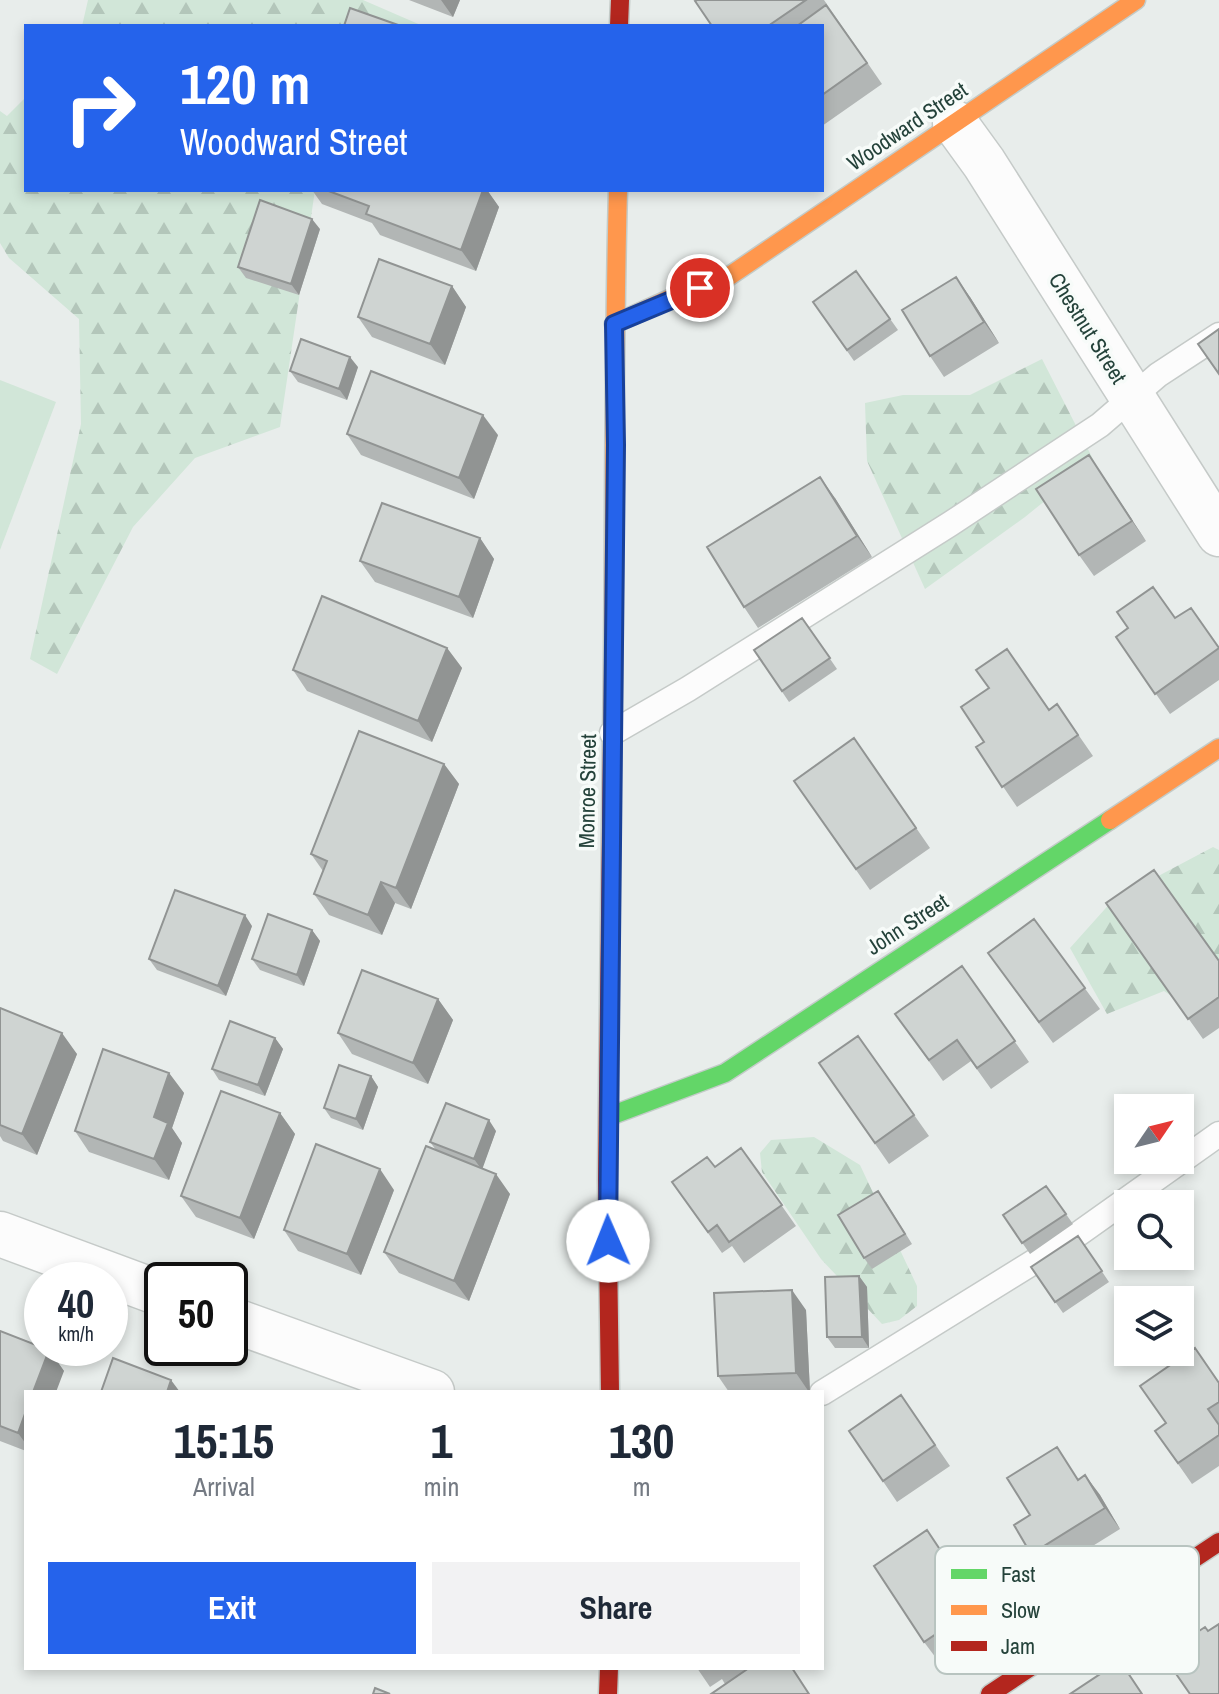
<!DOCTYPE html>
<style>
:root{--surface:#fff;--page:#f2f2f3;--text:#1f2937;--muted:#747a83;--accent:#2563eb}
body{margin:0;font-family:"Archivo Narrow",sans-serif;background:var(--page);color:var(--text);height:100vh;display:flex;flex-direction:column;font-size:30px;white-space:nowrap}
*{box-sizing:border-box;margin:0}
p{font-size:26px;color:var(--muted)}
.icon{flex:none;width:44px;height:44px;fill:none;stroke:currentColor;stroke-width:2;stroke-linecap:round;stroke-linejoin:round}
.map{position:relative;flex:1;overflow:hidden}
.side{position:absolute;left:24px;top:1390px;width:800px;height:280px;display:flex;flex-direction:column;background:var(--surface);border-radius:0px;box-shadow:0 4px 12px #0003}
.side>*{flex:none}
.hud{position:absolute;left:24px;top:24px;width:800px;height:168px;border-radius:0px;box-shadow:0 4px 12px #0003;background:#2563eb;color:#fff;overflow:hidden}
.needle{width:52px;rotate:55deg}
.controls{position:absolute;left:1114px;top:1094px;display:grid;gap:16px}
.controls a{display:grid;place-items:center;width:80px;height:80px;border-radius:0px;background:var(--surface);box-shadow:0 4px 12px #0003;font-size:40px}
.speed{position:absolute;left:24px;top:1262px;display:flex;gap:16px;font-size:40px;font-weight:700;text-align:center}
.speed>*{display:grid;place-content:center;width:104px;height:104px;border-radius:50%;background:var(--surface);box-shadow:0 4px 12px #0003;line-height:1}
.speed small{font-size:20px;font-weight:400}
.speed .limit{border:4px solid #111;border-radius:12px;background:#fff;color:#111}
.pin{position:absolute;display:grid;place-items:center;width:68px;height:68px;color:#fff;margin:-34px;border:4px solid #fff;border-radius:50%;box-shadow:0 2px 8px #0007}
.me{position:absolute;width:88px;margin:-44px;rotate:359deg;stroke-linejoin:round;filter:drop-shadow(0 0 6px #0008)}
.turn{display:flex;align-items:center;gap:28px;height:168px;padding:0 24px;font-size:36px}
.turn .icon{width:104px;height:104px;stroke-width:2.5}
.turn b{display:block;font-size:56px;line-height:68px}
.eta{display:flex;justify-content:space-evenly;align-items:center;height:136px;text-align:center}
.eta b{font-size:48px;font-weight:800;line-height:56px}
.action{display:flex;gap:16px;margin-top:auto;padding:16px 24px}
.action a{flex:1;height:92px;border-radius:0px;background:var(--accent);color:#fff;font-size:32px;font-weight:800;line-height:92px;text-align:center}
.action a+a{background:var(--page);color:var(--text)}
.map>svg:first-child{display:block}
.forest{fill:url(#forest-firs)}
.garden{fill:#d1e6d8}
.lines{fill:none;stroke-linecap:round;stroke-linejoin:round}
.lane-casing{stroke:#c5cac8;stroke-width:27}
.street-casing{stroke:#c5cac8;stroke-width:47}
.fast-casing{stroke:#c3cbc8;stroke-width:21}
.slow-casing{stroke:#c3cbc8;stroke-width:21}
.jam-casing{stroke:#c3cbc8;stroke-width:21}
.lane{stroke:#fcfcfc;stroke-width:24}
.street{stroke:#fcfcfc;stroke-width:44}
.fast{stroke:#63d668;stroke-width:18}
.slow{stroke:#ff974d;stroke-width:18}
.jam{stroke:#b3261e;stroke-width:18}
.wall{fill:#b2b6b5}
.shaded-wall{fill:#919493}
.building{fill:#cfd4d2;stroke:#919493;stroke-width:2}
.route-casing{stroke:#184099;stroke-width:20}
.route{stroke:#2563eb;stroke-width:14}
.labels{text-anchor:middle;stroke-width:7;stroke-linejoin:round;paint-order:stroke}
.street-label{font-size:22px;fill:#24423a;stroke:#f7fbf9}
.key{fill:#f7fbf9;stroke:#b8c4c0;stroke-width:2}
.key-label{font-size:22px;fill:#24423a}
</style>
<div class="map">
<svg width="1219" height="1694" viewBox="0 0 1219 1694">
<defs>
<pattern id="forest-firs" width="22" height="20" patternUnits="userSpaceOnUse" patternTransform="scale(2)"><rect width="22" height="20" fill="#d1e6d8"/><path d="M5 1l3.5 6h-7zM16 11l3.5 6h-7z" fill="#b3c6ba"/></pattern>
</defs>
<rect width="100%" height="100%" fill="#e8edeb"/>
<!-- forest -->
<path class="forest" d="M88,0h275l60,26h-341z
M26,97v93h289l-35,237 -85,31 -62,69 -76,147 -27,-15 51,-235 -2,-105 -70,-61 -9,-15v-132l7,5z
M1042,359l52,102 -69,56 -100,72 -58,-128 -2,-58 38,-8h67z
M1213,847l6,3v178l-55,-37 -57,23 -37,-66 43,-48z
M814,1137l46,28 57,121v20l-18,14 -17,4 -61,-65 -59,-87 -2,-19 11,-13z"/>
<!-- garden -->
<path class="garden" d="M0,380l56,22 -56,148z"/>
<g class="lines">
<defs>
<path id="lane" d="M612,733l76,-44 262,-165 150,-99 58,-50 61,-40
M822,1393l252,-156 145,-103"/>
<path id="street" d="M955,123l29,40 235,371
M0,1234l162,60
M230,1319l202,73"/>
<path id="fast" d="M610,1116l115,-43 385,-253"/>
<path id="slow" d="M614,324l62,-28 49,-17 411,-279
M612,740c3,-183 1,-367 6,-550
M1110,820l109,-72"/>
<path id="jam" d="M619,26l1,-26
M610,1392l-3,-212 5,-440
M608,1694l1,-26
M990,1694l229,-152"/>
</defs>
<!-- lane casing -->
<use href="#lane" class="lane-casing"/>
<!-- street casing -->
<use href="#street" class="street-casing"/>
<!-- fast casing -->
<use href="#fast" class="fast-casing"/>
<!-- slow casing -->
<use href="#slow" class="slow-casing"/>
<!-- jam casing -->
<use href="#jam" class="jam-casing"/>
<!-- lane -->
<use href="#lane" class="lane"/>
<!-- street -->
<use href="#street" class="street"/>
<!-- fast -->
<use href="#fast" class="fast"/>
<!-- slow -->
<use href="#slow" class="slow"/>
<!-- jam -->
<use href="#jam" class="jam"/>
</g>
<!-- wall -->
<path class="wall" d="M409,0h51l-7,17z
M697,0h127l58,84 -60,42v-100h-110z
M312,190h175l12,17 -23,64 -96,-36 -8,-12 -50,-19z
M320,229l-21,66 -53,-17 -8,-11z
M856,271l42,59 -44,31 -41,-59z
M452,286l14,21 -21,58 -73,-28 -14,-20z
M970,297l29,46 -55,34 -14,-21z
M358,367l-11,33 -49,-18 -8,-11z
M347,434l151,1 -24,64 -113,-44z
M1103,476l43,65 -52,35 -15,-21z
M835,498l37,59 -114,71 -14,-21z
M480,538l14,21 -21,59 -98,-36 -15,-21z
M802,618l35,51 -48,33 -35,-52z
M1175,618l44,30v32l-49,34 -54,-77z
M447,648l15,20 -30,74 -125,-51 -14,-21z
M1057,704l36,52 -76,51 -41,-60 73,-37z
M854,738l76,110 -60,42 -76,-109z
M444,764l15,20 -48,125 -16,-6 -13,32 -53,-20 -15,-21 9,-23 -12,-17z
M1106,903l113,58v67l-16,11z
M1034,919l66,90 -47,34 -65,-90z
M252,926l-26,70 -69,-26 -8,-11z
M312,930l8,11 -16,45 -44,-16 -8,-11z
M962,966l67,96 -38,27 -20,-28 -28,20 -48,-67z
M438,999l15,21 -25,64 -76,-30 -14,-21z
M0,1008l77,46 -40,101 -34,-14 -3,-5z
M858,1036l71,100 -40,28 -70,-101z
M275,1038l8,11 -18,47 -46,-16 -7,-11z
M169,1073l15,20 -12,35 10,15 -13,37 -80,-28 -14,-21z
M371,1076l7,11 -15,43 -32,-12 -7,-10z
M280,1113l15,21 -41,105 -58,-22 -15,-21z
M496,1131l-14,37 28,26 -41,107 -70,-28 -15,-21 52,-102 -6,-8z
M741,1148l55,78 -52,37 -12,-17 -10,7 -50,-71 43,-15z
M1046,1186l27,38 -43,30 -27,-39z
M394,1190l-33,85 -63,-24 -14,-21z
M886,1202l26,42 -40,25 -8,-11z
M1078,1236l31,46 -46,31 -32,-46z
M859,1276l8,11 2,61h-34l-8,-11z
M806,1310l4,82h-81l-11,-16z
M0,1331l49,19 15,21 -38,21v59l-26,-10z
M1219,1383v83l-27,18 -37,-53z
M901,1395l49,71 -53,36 -48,-71z
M1085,1475l15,20 20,34 -74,46 -15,-21 -1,-39z
M955,1550l47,70 -63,42 -15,-20z
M697,1668h96l-68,16 -3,-5 -12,8z"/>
<!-- shaded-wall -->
<path class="shaded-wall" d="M441,0h19l-7,17z
M483,190h4l12,17 -23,64 -15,-21z
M312,219l8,10 -21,66 -8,-11z
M956,277l14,20 29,46 -15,-21z
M452,286l14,21 -21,58 -15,-21z
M350,357l8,10 -11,33 -8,-11z
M483,415l15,20 -24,64 -15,-21z
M1089,455l14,21 43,65 -14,-20z
M820,477l15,21 37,59 -15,-21z
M480,538l14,21 -21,59 -14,-21z
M447,648l15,20 -30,74 -14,-21z
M444,764l15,20 -48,125 -15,-21z
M381,882l14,21 -13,32 -14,-20z
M245,915l7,11 -26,70 -8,-10z
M312,930l8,11 -16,45 -7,-11z
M438,999l15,21 -25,64 -15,-21z
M62,1033l15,21 -40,101 -15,-21z
M275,1038l8,11 -18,47 -7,-11z
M169,1073l15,20 -12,35 10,15 -13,37 -15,-21v-42z
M371,1076l7,11 -15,43 -7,-11z
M280,1113l15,21 -41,105 -14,-21z
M489,1120l7,11 -14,39 -8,-11z
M380,1169l14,21 -33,85 -14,-21z
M496,1174l14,20 -41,107 -15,-20z
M859,1276l8,11 2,61 -7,-11z
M792,1290l14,20 4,82h-1l-13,-19z
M49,1350l15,21 -8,21h-23z
M171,1380l9,12h-13z
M26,1411v33l-8,-11z
M1085,1475l15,20 20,34 -15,-21z"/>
<!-- building -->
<path class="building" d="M697,0h109l-38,26h-56l-17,-25z
M826,5l41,58 -45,32v-69h-25z
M350,8l51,18h-57z
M326,190h157l-22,60 -95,-36 3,-8z
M260,200l52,19 -21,65 -53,-17z
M379,259l73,27 -22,58 -72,-27z
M856,271l34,48 -43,31 -34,-48z
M956,277l28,45 -54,34 -28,-46z
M1219,329v45l-21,-30z
M301,339l49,18 -11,32 -49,-18z
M371,371l112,44 -24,63 -112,-44z
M1089,455l43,66 -53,34 -43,-66z
M820,477l37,59 -113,71 -37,-60z
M382,503l98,35 -21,59 -99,-36z
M1153,587l22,31 16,-10 28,40 -64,46 -39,-57 12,-9 -11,-16z
M322,596l125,52 -29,73 -125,-51z
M802,618l28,40 -48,33 -28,-41z
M1007,649l42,61 8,-6 21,31 -76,52 -26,-40 8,-5 -23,-35 28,-19 -13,-18z
M359,731l85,33 -48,124 -15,-6 -13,33 -54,-21 13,-33 -16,-7z
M854,738l62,90 -60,41 -62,-88z
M1154,870l65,91v36l-31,22 -82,-116z
M175,890l70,25 -27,71 -69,-27z
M268,914l44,16 -15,45 -45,-16z
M1034,919l51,69 -46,34 -51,-69z
M962,966l53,75 -38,27 -20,-28 -28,20 -34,-46z
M362,970l76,29 -25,64 -75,-30z
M0,1008l62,25 -40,101 -22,-9z
M230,1021l45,17 -17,47 -46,-16z
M858,1036l56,79 -39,28 -56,-80z
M103,1049l66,24 -15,44 14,6 -14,36 -79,-28z
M339,1065l32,11 -15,43 -32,-11z
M221,1091l59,22 -40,105 -59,-22z
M446,1103l43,17 -15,39 -44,-17z
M316,1144l64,25 -33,85 -63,-24z
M426,1146l70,28 -42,107 -70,-29z
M741,1148l41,57 -53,37 -12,-17 -9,7 -36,-50 35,-25 8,10z
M1046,1186l20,28 -44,29 -19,-28z
M878,1191l27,43 -41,24 -26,-43z
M1078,1236l24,35 -47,31 -24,-35z
M859,1276l3,61h-35l-2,-60z
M792,1290l4,83 -78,3 -4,-83z
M0,1331l49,19 -16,42h-7v19l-8,22 -18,-7z
M1195,1348l24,35v19l-11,7 11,16v10l-41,28 -23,-32 11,-8 -26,-37z
M113,1358l58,22 -4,12h-66z
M901,1395l34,50 -52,36 -34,-50z
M1057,1447l21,33 7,-5 20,33 -74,46 -17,-29 16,-10 -23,-37z
M927,1530l18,27 10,-7 33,49 -64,43 -50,-76z
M1219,1624v70h-29l-27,-39 42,-28 3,4z
M1120,1661l22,33h-72z
M749,1668h43l17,26h-98z
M375,1688l15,6h-17z"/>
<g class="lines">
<defs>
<path id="route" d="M608,1241l8,-796 -2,-121 86,-36"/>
</defs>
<!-- route casing -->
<use href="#route" class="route-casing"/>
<!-- route -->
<use href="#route" class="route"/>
</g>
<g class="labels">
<!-- street labels -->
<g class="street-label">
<text transform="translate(907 126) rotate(-34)" y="8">Woodward Street</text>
<text transform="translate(1088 328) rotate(58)" y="8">Chestnut Street</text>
<text transform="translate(587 791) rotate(-89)" y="8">Monroe Street</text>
<text transform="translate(907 924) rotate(-33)" y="8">John Street</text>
</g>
</g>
<!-- legend -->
<rect x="935" y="1546" width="264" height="128" rx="12" class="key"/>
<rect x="951" y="1569" width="36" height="10" fill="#63d668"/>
<rect x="951" y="1605" width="36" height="10" fill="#ff974d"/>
<rect x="951" y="1641" width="36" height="10" fill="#b3261e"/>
<g class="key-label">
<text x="1001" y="1582">Fast</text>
<text x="1001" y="1618">Slow</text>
<text x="1001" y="1654">Jam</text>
</g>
</svg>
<div class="controls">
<a><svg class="needle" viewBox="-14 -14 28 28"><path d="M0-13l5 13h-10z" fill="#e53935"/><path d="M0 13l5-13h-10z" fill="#747a83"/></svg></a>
<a><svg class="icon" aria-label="search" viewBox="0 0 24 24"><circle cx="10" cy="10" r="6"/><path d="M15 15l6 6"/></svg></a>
<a><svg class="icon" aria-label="layers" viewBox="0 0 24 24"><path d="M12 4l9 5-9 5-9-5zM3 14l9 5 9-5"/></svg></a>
</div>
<div class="speed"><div>40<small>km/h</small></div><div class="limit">50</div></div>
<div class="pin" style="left:700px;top:288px;background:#d93025"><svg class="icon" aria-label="arrive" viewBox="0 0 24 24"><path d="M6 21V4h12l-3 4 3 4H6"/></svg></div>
<svg class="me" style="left:608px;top:1241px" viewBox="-20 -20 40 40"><circle r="19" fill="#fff"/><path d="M0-13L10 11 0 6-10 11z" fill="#2563eb"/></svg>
<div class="hud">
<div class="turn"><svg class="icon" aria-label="right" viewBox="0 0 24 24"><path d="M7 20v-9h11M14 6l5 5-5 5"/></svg><div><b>120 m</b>Woodward Street</div></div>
</div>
<section class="side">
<div class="eta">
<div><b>15:15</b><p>Arrival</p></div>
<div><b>1</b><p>min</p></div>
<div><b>130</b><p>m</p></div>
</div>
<div class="action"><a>Exit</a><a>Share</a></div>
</section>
</div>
